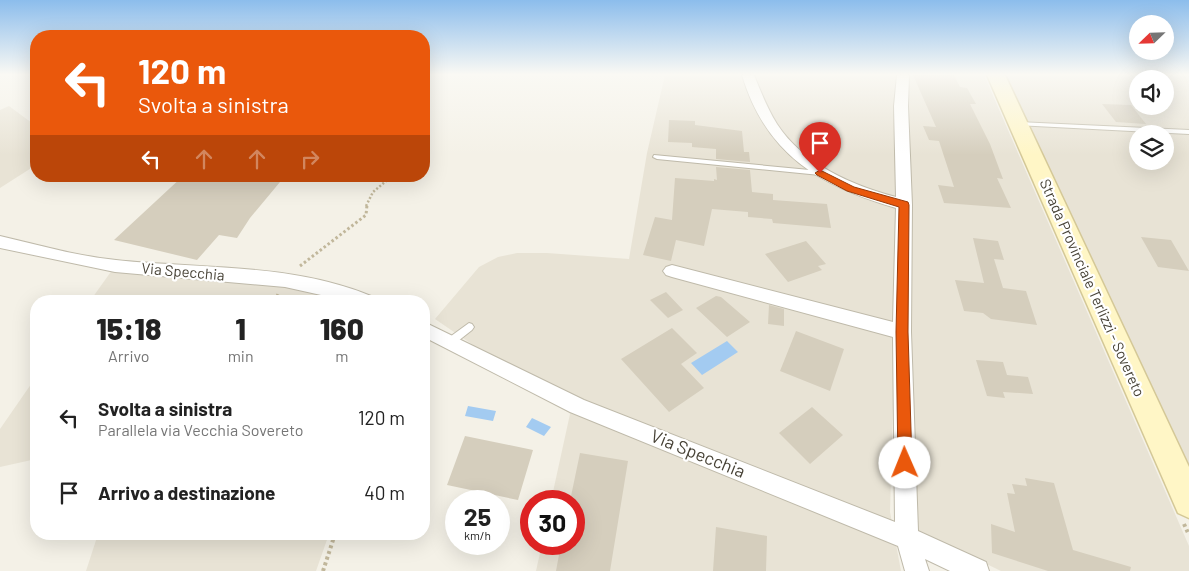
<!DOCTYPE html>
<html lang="it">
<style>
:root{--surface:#fff;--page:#f6f6f6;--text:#222;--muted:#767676}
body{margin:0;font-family:Barlow,sans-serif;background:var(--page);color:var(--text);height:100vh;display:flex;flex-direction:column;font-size:19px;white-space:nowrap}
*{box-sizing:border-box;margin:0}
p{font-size:16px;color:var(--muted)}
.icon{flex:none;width:28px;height:28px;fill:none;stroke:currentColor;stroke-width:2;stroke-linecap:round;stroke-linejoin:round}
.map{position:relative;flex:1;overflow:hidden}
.details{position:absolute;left:30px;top:295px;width:400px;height:245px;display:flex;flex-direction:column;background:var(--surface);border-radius:20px;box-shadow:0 5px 20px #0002}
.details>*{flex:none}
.top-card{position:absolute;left:30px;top:30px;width:400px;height:152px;border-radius:20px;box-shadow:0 5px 20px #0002;background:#ea580c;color:#fff;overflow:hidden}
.needle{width:32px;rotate:247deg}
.controls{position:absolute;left:1129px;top:15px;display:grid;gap:10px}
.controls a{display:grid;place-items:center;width:45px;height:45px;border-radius:50%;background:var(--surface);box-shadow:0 5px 20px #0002;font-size:25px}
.speed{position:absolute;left:445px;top:490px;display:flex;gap:10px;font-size:25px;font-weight:700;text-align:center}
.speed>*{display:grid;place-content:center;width:65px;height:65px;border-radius:50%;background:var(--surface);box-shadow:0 5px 20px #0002;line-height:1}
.speed small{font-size:12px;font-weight:400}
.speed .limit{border:8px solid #d22;background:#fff;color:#111}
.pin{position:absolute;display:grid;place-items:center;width:42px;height:42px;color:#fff;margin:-51px -21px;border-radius:50% 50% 50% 0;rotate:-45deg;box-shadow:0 0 5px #0007}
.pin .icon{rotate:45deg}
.me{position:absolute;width:55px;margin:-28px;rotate:359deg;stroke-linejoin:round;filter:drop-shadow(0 0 4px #0008)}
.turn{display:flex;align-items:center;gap:18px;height:105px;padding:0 25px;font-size:22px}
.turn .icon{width:65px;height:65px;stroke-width:2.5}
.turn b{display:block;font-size:35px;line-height:42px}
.lanes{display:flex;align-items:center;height:48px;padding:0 25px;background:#0003;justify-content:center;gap:25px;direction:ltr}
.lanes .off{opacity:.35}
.eta{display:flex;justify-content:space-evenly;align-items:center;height:85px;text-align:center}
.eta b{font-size:30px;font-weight:800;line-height:35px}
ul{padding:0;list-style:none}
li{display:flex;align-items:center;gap:15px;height:75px;padding:0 25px}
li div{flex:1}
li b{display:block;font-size:19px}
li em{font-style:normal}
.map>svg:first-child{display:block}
.residential{fill:#e8e3d5;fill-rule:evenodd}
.water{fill:#a3cbf1}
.building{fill:#d5cebd}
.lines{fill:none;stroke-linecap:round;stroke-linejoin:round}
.service-casing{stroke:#bfbaaa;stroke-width:2}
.minor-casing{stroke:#bfbaaa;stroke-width:2}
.secondary-casing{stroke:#d4c897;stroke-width:3}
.path-far2{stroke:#c1b79b;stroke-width:2.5;stroke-dasharray:2 2;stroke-linecap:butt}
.path-far1{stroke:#c1b79b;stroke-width:3;stroke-dasharray:2.5 2.5;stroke-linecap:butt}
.path{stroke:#c1b79b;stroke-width:4;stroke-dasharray:3 3;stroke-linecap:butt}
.service{fill:#fff;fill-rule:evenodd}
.minor{fill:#fff;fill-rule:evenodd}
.secondary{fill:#fff6c6;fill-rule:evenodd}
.route{fill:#ea580c;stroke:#983908}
.labels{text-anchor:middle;stroke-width:4.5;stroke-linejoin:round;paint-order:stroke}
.street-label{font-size:15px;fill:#474236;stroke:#fff}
.near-street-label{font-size:18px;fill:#474236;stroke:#fff}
</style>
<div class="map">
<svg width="1189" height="571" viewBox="0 0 1189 571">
<rect width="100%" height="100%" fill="#f4f1e7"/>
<!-- residential -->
<path class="residential" d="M665,75h231l3,121 -9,316 11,59h-365l6,-27h32v-43h-23l19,-87 -2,-4 -133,-91 44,-52 19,-10 19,-4h30l82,6 18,-106z
M908,75h76l205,471v25h-188l-89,-43z
M996,75h193v427l-129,-285zM1138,79h27v27h-27zM1138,134h27v27h-27z
M9,106l27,20v39l-36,23v-78z
M115,266l229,26 21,9h-275z
M36,377v82l-36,8v-38z
M98,534h231l-13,37h-230z"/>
<!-- water -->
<path class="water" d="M727,341l11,11 -36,23 -11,-12z
M468,406l28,5 -3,10 -28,-5z
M532,418l19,9 -7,9 -18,-9z"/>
<!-- building -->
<path class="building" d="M913,75h41l6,12 7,1 9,16h-6l20,40 13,35 -6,-1 14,30 -67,-5 -6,-18 16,2 -15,-46 -10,-1 -6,-14 13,1z
M1102,104l29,1 15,19 -30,-2z
M669,120l26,1v4l47,6 2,21h5l1,10 -34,-3v-10l-24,-2v-4l-24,-1z
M716,167l34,3 2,22 21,2v6l54,4 4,24 -58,-5 -1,-4 -24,-2v-5l-36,-3 -8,37 -28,-6 -5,21 -28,-6 12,-38 17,3 3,-42 39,3v-2l3,1z
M183,176h102l-35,42 -13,20 -18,-3 -22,25 -83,-20z
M1141,237l30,3 18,31 -31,-4z
M973,238l25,3 6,19 -10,-1 9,29 23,3 11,34 -46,-6 -8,-6 -19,-2 -9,-31 29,3z
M806,241l20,23 -8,2 4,4 -34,12 -23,-28z
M666,292l17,18 -15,8 -18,-18z
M716,296l5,1 29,25 -23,15 -31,-29z
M769,305l15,4v17l-16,-2z
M672,328l25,25 -16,11 23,24 -35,24 -48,-53z
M796,331l48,18 -14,42 -50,-20z
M976,360l27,2 4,13 21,2 5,17 -30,-2 2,6 -18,-2z
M812,407l31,28 -33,29 -31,-31z
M465,436l68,14 -15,50 -71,-15z
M580,453l48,8 -18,110h-54l5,-27h13v-43h-4z
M1025,478l29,5 19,67 58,17 -1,4h-82l-56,-18 -1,-29 24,8 -8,-39 8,1 -3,-10 15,2z
M716,527l51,9 -1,35h-53z"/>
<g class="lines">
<defs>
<path id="service" d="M1018,122l171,8v4l-173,-9 -1,-1z
M654,155l166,16 4,2 -4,2 -163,-16 -4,-2z
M469,323l3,1 2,3 -2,3 -19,15 -3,1 -3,-1 -2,-3 2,-3z"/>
<path id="minor" d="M742,75h12c7,17 13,33 23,49 26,40 74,61 119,73l-2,-91 3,-31h12l-1,31 4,99 -1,127 7,199 68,31 3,9h-39l-25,-12 4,12h-24l-7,-25 -328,-134 -146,-75v-15l160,78 311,122 -2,-185 -221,-60 -6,-2 -3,-4 3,-4 6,-2 221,57 3,-114c-76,-22 -130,-53 -154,-133z
M0,236c38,9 77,20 116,24 84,9 176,3 255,36l3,5h-26l-63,-14 -170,-15 -115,-24z"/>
<path id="secondary" d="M987,75h18l184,392v51l-11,-5z"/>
</defs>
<!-- service casing -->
<use href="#service" class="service-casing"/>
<!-- minor casing -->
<use href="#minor" class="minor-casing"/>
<!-- secondary casing -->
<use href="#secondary" class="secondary-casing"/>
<!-- path-far2 -->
<path class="path-far2" d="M366,206l7,-14 19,-16"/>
<!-- path-far1 -->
<path class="path-far1" d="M300,266l66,-51 1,-10
M275,301l3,-7"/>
<!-- path -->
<path class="path" d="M1184,524l5,11
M323,571l12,-37"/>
<!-- service -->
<use href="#service" class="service"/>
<!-- minor -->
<use href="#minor" class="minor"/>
<!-- secondary -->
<use href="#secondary" class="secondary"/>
</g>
<!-- sky -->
<linearGradient id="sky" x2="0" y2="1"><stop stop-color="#8cbdec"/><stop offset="0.48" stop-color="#faf9f4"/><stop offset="1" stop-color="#faf9f4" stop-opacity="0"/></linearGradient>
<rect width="1189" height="155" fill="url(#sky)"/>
<!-- route -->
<path class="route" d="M820,170l34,17 54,15 1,3 -1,127 4,131 -2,5 -5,2 -5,-2 -2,-5 -2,-131 3,-125 -52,-16 -30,-16 -2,-2z"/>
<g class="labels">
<!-- street labels -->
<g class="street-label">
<text transform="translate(183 272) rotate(5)" y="5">Via Specchia</text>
<text transform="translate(1092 288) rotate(66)" y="5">Strada Provinciale Terlizzi - Sovereto</text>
</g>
<!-- near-street labels -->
<g class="near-street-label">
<text transform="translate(698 454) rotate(22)" y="6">Via Specchia</text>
</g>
</g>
</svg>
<div class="controls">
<a><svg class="needle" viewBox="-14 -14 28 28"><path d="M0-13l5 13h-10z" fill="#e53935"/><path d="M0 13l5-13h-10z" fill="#767676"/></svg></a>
<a><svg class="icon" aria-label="sound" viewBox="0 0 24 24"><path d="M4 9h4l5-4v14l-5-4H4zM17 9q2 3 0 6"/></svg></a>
<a><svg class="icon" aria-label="layers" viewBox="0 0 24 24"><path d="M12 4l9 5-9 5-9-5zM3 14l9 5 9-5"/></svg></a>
</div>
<div class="speed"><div>25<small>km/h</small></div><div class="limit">30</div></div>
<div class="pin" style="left:820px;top:173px;background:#d93025"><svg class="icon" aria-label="arrive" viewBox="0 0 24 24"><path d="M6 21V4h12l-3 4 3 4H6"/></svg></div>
<svg class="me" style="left:905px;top:463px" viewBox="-20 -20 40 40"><circle r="19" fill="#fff"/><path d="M0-13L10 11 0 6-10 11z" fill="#ea580c"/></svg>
<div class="top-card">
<div class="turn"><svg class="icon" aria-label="left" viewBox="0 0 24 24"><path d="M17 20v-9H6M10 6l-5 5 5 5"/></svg><div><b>120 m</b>Svolta a sinistra</div></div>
<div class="lanes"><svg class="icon" aria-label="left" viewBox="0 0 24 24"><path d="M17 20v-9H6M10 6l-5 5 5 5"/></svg><svg class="icon off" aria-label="ahead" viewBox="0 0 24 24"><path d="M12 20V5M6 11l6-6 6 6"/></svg><svg class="icon off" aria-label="ahead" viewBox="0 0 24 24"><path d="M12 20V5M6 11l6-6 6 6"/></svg><svg class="icon off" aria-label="right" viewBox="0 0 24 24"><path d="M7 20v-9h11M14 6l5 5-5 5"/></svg></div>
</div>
<section class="details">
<div class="eta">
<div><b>15:18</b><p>Arrivo</p></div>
<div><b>1</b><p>min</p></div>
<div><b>160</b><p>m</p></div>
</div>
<ul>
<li><svg class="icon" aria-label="left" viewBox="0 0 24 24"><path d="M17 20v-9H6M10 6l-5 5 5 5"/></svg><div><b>Svolta a sinistra</b><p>Parallela via Vecchia Sovereto</p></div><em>120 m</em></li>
<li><svg class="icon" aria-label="arrive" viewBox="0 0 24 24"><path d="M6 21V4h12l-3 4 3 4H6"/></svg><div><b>Arrivo a destinazione</b></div><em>40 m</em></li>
</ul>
</section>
</div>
